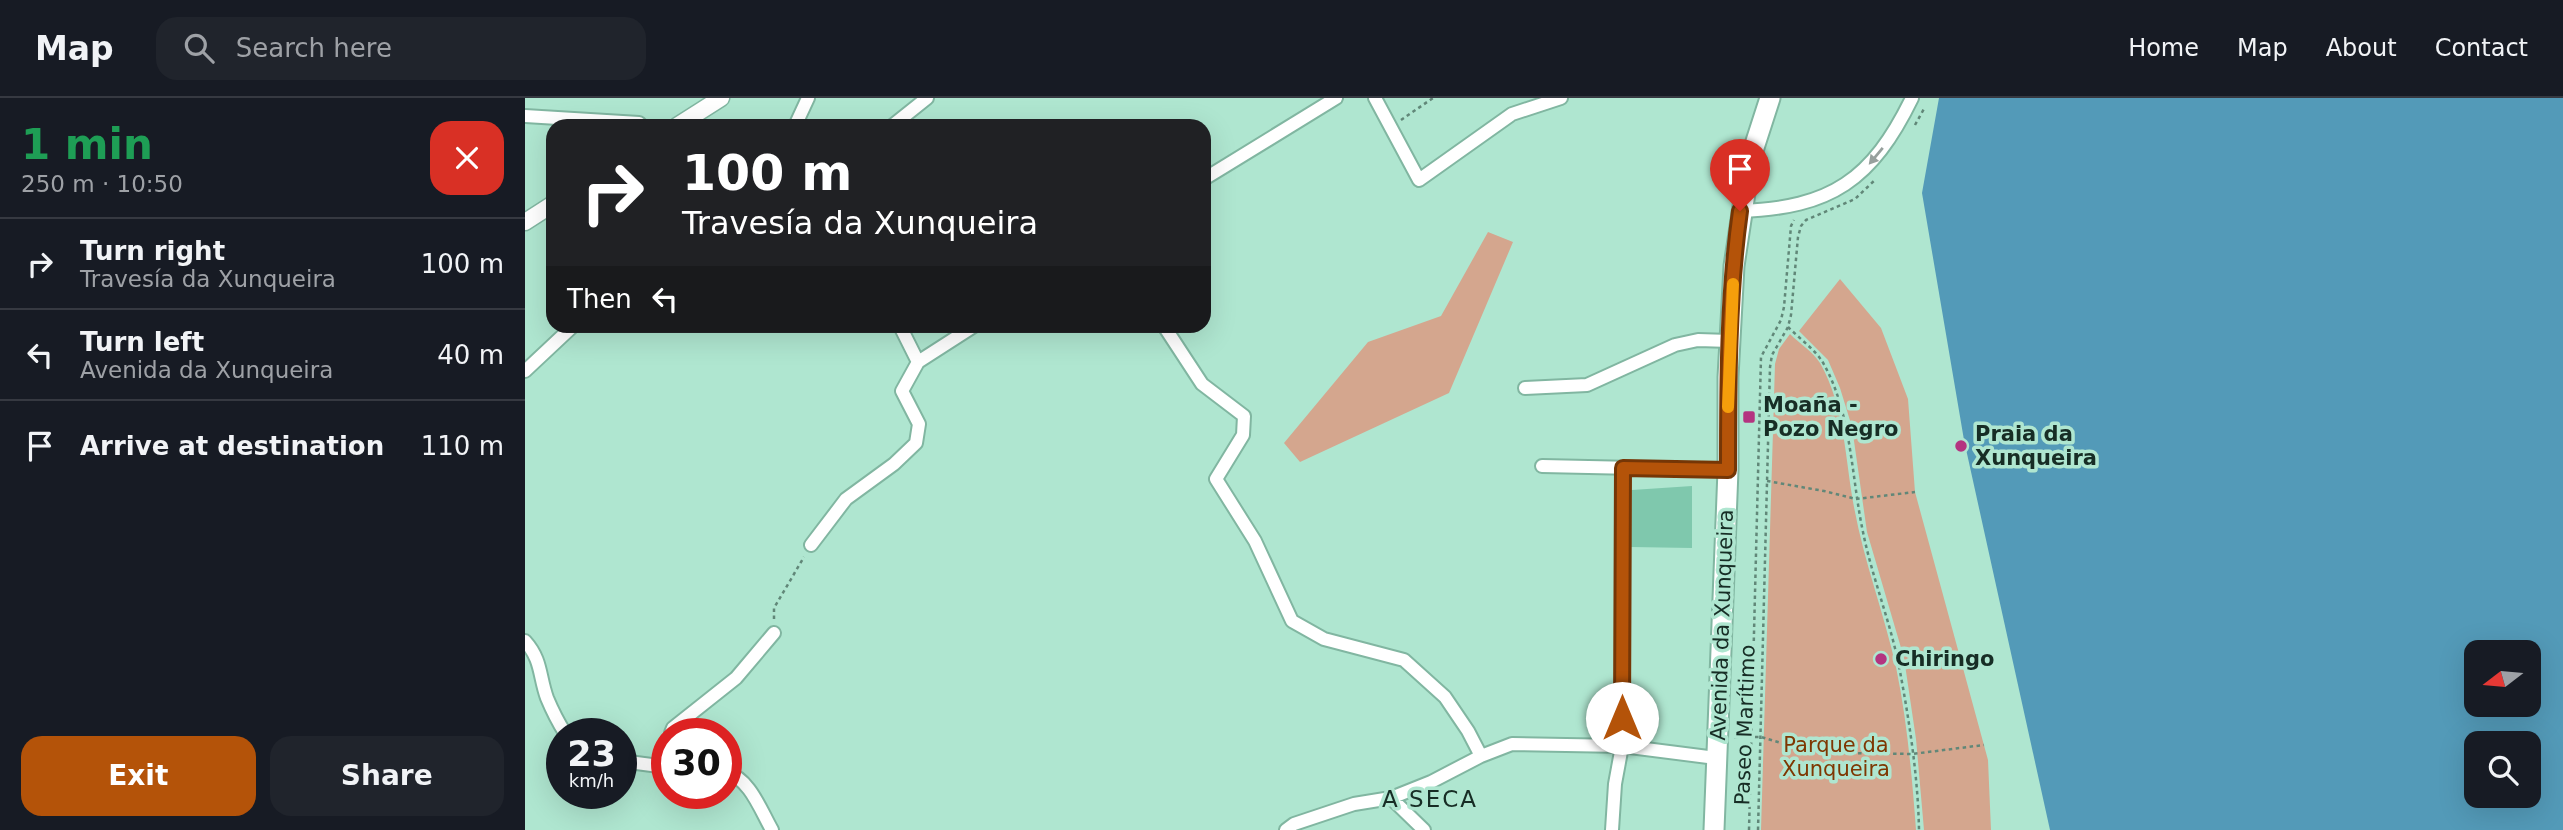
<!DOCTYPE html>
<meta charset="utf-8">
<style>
:root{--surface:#171b24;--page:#20242c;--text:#f1f3f6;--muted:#9ea1a6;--line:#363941;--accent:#b45309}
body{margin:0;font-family:"DejaVu Sans",sans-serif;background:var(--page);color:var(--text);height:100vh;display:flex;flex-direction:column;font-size:26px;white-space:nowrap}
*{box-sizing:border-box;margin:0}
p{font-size:23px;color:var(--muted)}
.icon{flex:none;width:38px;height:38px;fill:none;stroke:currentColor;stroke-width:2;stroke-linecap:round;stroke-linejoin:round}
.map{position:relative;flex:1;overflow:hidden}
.panel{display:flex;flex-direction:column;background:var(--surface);width:525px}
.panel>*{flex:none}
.top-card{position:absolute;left:21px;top:21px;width:665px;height:214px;border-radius:21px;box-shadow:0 7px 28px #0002;background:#202124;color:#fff;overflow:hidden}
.needle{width:46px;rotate:254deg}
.fabs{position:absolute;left:1939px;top:542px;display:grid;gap:14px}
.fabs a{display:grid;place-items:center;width:77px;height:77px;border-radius:14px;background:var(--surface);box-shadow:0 7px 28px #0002;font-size:35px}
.speed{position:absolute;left:21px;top:620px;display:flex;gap:14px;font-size:35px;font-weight:700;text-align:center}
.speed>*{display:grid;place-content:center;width:91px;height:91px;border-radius:50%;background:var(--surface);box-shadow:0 7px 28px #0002;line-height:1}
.speed small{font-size:18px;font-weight:400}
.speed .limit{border:10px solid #d22;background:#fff;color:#111}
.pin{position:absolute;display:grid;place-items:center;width:60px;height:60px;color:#fff;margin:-72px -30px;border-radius:50% 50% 50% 0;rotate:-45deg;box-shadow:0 0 7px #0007}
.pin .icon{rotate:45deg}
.me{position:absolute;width:77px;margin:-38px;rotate:0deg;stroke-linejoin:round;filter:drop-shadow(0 0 5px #0008)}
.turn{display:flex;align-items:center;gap:24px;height:147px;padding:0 21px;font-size:32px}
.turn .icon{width:91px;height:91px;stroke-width:2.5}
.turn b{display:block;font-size:49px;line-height:60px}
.then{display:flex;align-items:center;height:66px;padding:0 21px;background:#0003;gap:14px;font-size:26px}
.round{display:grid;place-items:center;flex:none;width:74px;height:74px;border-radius:21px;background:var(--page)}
.summary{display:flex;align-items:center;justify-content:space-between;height:119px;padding:0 21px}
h1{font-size:42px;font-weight:700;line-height:52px;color:#1e9e55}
.cta{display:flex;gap:14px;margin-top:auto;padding:14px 21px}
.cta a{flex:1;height:80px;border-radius:21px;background:var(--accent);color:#fff;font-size:28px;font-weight:700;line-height:80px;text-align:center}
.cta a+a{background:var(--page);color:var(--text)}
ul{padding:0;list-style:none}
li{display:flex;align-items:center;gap:21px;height:91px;padding:0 21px;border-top:2px solid var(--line)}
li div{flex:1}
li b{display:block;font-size:26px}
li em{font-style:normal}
header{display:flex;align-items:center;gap:42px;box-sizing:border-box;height:98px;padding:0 35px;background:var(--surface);border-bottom:2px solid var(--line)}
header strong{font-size:33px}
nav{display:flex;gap:38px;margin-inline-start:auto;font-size:24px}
.search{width:490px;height:63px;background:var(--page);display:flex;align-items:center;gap:18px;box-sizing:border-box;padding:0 24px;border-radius:21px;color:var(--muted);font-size:26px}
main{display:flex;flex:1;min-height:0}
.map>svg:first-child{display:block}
.green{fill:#d4a68e}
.water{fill:#539ab8;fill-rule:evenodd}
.building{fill:#7fc8ad}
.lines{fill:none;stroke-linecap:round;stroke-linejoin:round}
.minor-casing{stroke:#81b6a1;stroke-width:16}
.tertiary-casing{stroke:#81b6a1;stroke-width:19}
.primary-casing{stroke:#81b6a1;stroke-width:23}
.path{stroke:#618778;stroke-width:2.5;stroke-dasharray:3.5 3.5;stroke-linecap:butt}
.minor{stroke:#fff;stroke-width:12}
.tertiary{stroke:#fff;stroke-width:16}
.primary{stroke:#fff;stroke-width:19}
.oneway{fill:#97a09d}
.route-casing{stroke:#753606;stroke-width:18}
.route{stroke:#b45309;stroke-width:12}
.slow{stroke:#f59e0b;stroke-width:12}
.poi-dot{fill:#b43480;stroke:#afe6d0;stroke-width:2.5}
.labels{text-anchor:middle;stroke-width:7;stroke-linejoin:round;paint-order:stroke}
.poi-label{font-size:21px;font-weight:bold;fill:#172d25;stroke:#afe6d0;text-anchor:start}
.street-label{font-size:21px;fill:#172d25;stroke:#afe6d0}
.park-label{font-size:21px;fill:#7e3702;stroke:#afe6d0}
.neighbourhood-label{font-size:23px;letter-spacing:2px;fill:#172d25;stroke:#afe6d0}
</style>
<header>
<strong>Map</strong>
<div class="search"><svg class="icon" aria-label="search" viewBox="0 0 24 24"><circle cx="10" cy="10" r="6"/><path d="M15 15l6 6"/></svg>Search here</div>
<nav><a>Home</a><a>Map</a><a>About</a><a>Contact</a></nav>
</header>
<main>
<section class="panel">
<div class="summary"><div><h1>1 min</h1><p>250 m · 10:50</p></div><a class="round" style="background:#d93025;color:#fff"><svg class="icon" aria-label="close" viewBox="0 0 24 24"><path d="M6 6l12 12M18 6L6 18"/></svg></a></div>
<ul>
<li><svg class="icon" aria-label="right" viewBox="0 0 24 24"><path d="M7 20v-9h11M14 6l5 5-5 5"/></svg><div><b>Turn right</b><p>Travesía da Xunqueira</p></div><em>100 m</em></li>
<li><svg class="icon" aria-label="left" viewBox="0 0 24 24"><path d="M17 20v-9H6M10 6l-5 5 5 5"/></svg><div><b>Turn left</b><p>Avenida da Xunqueira</p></div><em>40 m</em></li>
<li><svg class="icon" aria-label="arrive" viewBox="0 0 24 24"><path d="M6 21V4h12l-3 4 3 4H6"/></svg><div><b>Arrive at destination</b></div><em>110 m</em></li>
</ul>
<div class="cta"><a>Exit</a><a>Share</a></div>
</section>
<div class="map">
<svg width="2038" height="732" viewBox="0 0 2038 732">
<rect width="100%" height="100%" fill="#afe6d0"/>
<!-- green -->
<path class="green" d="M963,134l25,10 -64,151 -149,69 -16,-19 84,-101 73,-26z
M1315,181l41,49 27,71 7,93 73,268 3,70h-67l-8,-91 -12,-81 -37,-126 -15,-105 -12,-39 -12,-28 -29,-29z
M1265,236c9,9 23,18 30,29 25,44 25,96 34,144 10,55 30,106 42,160 11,53 16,109 20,163h-155l14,-466 4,-15z"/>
<!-- water -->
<path class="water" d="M1414,0h624v732h-513l-86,-390 -42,-247zM1951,555h53v52h-53zM1951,646h53v52h-53z"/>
<!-- building -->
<path class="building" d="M1167,388v62l-61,-1 1,-57z"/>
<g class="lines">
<defs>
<path id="minor" d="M850,0l44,82 93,-66 49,-16
M0,18l114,7 3,3
M270,28l13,-28
M367,28l35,-28
M679,81l132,-81
M1215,113c91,-3 132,-31 172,-113
M375,228l18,36
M639,228l38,58 42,32 -1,19 -27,44 39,62 37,80 32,18 80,21 41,37 23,34 13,25
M0,273l48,-45
M1000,290l62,-3 88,-40 23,-5 32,1
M1017,368l186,4
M286,447l35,-46 48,-35 22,-21 3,-19 -17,-33 16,-29 56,-36
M0,543c17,19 14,35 22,57 5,12 11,24 18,35
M146,635l2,-5 63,-50 38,-45
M96,663l46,6
M132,668l10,-23
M201,674c24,7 34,37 46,58
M866,700l33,32
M761,732l8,-6 60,-20 37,-6 40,-16 50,-26 31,-12 110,2 94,12
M1087,732l3,-46 7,-38 1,-278"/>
<path id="tertiary" d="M152,28l44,-28
M0,124l28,-18"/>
<path id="primary" d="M1189,732l14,-360v-93l6,-111 16,-106 20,-62"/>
</defs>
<!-- minor casing -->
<use href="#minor" class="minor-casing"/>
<!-- tertiary casing -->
<use href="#tertiary" class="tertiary-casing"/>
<!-- primary casing -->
<use href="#primary" class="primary-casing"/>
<!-- path -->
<path class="path" d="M876,22l32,-22
M1390,27l10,-18
M1263,229c11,11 26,22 34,34 30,51 29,115 41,171 9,45 27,89 36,134 10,53 19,110 20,164
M1242,383l57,10 32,8 59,-7
M249,521v-11l30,-51
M1209,639h27l40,12 45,4 66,1 72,-9
M1224,732l12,-473 20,-37 3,-13 7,-81 3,-6
M1233,732l12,-463 2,-12 16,-28 3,-12 7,-78 3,-11 5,-6 49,-21 21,-20"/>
<!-- minor -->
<use href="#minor" class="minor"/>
<!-- tertiary -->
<use href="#tertiary" class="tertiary"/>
<!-- primary -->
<use href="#primary" class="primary"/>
</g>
<!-- one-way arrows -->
<defs><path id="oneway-solid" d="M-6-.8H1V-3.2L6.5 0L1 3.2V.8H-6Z" transform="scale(1.75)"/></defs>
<use class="oneway" href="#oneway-solid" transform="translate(1351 58) rotate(130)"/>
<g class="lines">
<defs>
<path id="route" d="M1097,620l1,-250 105,2c0,-86 0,-173 12,-259"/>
</defs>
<!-- route casing -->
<use href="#route" class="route-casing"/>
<!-- route -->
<use href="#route" class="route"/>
<!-- slow -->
<path class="slow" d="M1203,309l5,-123"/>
</g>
<!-- markers -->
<g class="poi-dot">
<rect x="1217" y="312" width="14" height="14" rx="3.5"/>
<circle cx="1436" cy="348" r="7"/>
<circle cx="1356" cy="561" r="7"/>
</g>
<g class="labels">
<!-- poi labels -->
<g class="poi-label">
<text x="1238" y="314">Moaña -<tspan x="1238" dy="24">Pozo Negro</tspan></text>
<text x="1450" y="343">Praia da<tspan x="1450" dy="24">Xunqueira</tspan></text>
<text x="1370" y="568">Chiringo</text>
</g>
<!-- street labels -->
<g class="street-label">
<text transform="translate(1197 527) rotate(-88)" y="7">Avenida da Xunqueira</text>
<text transform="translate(1220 627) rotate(-88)" y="7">Paseo Marítimo</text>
</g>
<!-- park labels -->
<g class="park-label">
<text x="1311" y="654">Parque da<tspan x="1311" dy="24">Xunqueira</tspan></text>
</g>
<!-- neighbourhood labels -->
<g class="neighbourhood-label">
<text x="905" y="709">A SECA</text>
</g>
</g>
</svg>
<div class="fabs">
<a><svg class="needle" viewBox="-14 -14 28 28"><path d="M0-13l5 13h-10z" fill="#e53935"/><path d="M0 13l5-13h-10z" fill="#9ea1a6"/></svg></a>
<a><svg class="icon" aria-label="search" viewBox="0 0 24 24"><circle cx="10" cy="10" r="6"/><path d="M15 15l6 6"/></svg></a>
</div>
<div class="speed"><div>23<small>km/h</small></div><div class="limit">30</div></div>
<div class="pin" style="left:1215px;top:113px;background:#d93025"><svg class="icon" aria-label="arrive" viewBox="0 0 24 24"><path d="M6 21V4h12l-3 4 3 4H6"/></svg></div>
<svg class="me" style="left:1097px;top:620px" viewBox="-20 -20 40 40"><circle r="19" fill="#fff"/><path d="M0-13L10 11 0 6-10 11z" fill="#b45309"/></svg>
<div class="top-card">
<div class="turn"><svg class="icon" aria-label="right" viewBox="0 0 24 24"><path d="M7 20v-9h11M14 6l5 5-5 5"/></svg><div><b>100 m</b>Travesía da Xunqueira</div></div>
<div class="then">Then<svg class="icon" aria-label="left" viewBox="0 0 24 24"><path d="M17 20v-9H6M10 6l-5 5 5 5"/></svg></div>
</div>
</div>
</main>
